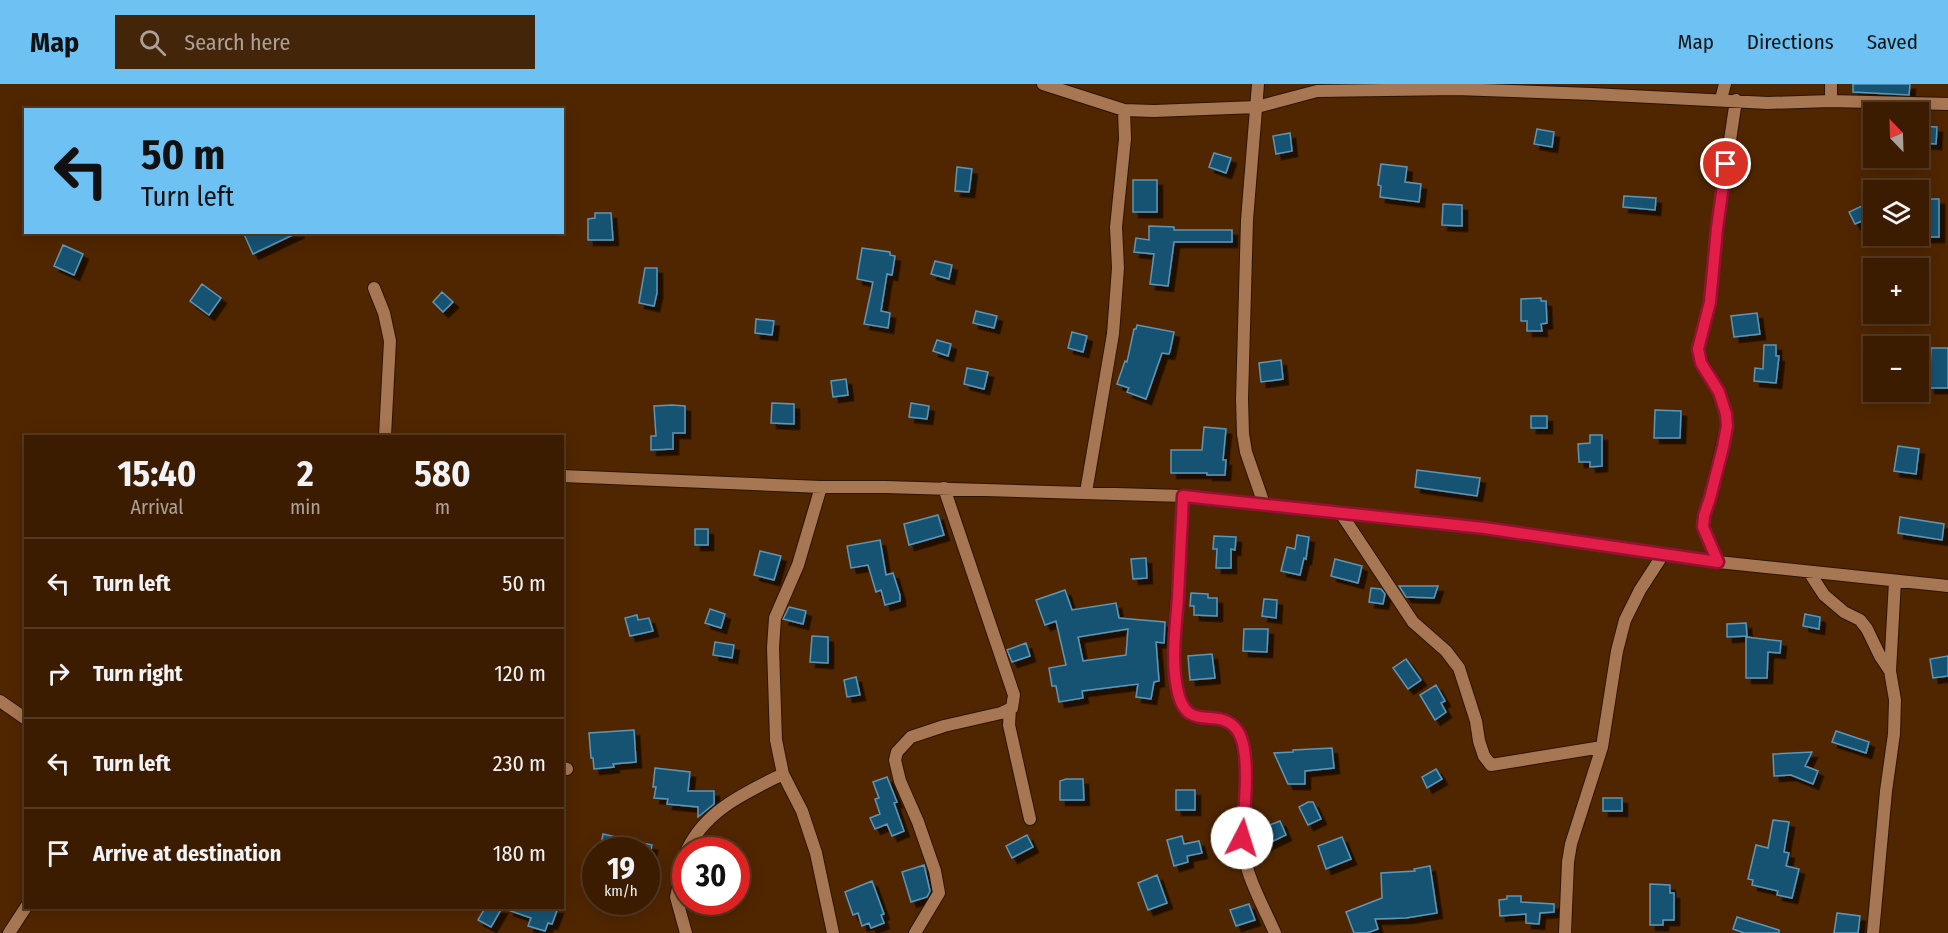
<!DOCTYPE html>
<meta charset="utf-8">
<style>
:root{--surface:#3c1c00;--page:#43250a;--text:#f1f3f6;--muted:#aca199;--line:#553a22;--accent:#6ec2f3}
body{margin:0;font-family:"Fira Sans Condensed",sans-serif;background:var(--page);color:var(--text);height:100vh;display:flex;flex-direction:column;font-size:22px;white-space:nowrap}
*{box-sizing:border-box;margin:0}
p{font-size:20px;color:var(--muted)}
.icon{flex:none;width:33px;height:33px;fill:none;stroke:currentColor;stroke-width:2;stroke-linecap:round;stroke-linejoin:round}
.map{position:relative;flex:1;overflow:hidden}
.side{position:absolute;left:24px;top:351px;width:540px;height:474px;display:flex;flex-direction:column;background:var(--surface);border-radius:0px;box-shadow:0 3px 15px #0003,0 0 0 2px var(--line)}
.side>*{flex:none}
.hud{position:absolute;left:24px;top:24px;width:540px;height:126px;border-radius:0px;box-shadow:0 3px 15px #0003,0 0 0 2px var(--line);background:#6ec2f3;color:#111;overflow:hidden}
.needle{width:39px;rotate:337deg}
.tools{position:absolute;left:1863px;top:18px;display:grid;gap:12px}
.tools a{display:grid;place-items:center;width:66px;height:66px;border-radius:0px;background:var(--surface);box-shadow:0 3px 15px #0003,0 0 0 2px var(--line);font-size:30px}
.speed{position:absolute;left:582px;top:753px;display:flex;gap:12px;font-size:30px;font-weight:700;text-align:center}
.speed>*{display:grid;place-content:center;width:78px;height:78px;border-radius:50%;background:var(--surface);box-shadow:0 3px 15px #0003,0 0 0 2px var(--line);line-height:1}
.speed small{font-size:15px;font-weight:400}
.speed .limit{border:9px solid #d22;background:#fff;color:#111}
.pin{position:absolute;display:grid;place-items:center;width:51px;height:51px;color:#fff;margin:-26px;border:3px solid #fff;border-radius:50%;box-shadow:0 2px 6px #0007}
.me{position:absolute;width:66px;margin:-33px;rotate:5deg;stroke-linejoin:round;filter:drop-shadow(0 0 4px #0008)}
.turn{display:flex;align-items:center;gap:21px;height:126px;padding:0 18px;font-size:27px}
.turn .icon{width:78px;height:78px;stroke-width:2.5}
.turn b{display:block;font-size:42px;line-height:51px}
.eta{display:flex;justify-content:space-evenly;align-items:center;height:102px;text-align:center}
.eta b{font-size:36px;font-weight:700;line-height:42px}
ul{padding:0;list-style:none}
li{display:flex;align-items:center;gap:18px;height:90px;padding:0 18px;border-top:2px solid var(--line)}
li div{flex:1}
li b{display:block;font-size:22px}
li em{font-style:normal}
header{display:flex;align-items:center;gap:36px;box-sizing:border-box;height:84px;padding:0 30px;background:var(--accent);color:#111}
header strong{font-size:28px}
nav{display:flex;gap:33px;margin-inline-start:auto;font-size:21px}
.search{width:420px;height:54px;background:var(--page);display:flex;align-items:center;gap:15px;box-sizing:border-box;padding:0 21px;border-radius:0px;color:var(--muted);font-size:22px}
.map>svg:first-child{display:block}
.building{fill:#165373;stroke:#5c96b9;stroke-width:1.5;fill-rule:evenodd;filter:url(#shadow)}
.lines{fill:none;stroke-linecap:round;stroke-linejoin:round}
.minor-casing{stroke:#2b1403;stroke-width:14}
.minor{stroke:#a77652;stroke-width:12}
.route-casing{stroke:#92132f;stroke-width:15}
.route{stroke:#e11d48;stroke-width:10}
</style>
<header>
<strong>Map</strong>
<div class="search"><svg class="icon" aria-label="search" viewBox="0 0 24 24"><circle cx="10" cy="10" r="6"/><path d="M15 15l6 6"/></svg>Search here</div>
<nav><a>Map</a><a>Directions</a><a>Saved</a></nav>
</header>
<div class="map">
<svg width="1948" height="849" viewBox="0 0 1948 849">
<defs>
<filter id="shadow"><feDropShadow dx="5.5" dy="5.5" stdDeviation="0" flood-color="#0009"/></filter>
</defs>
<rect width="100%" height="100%" fill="#502600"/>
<!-- building -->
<path class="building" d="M1853,0h57l-1,11 -56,-3z
M1918,42l19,1 -1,17 -18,-1z
M1537,45l17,3 -2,15 -18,-3z
M1290,49l2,18 -16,3 -3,-18z
M1214,69l17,5 -5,15 -17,-6z
M1381,80l26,3 -2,15 16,2 -2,18 -39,-5 1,-11 -3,-1z
M957,83l15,2 -3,23 -14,-1z
M1133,96h24v32h-24z
M1624,112l32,2 -1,12 -32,-3z
M1925,115h14v38h-21v-30h7z
M1443,120l19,1v21l-20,-1z
M1864,121l5,13 -14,6 -6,-12z
M595,129h16l2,27h-25v-21l7,-1z
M1149,142l25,1v3h58v12h-58l-6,44 -18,-2 4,-30 -20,-2 2,-14 13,2z
M243,148h56l-46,22z
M63,161l20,9 -9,21 -20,-9z
M862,164l28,4v3l5,1 -3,19 -5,-1 -6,37 9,2 -2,15 -24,-4 9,-42 -16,-3z
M935,177l17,4 -3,14 -18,-5z
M645,184h12v25l-3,13 -15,-3z
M202,200l19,14 -12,17 -19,-14z
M442,208l11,10 -10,10 -10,-10z
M1541,214v3h5l1,22 -6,1 1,7h-15v-10h-6v-22z
M976,227l21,5 -3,12 -21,-5z
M1757,229l3,21 -26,3 -3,-21z
M756,235l18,2 -2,14 -17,-2z
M1137,241l37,7 -4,19 -1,3 -7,-1 -16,46 -19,-7 2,-4 -12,-4 8,-23 2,1 7,-33h2z
M1072,248l15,4 -4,16 -15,-4z
M937,256l14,4 -3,12 -15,-5z
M1764,261h12v11h3l-3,27 -22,-2 1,-13 8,1z
M1931,264h17v40h-19z
M1281,276l2,19 -22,3 -2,-19z
M967,284l21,4 -4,17 -20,-5z
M846,295l2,16 -15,2 -2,-16z
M772,319l22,1v20l-23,-1z
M911,319l18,3 -2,13 -18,-2z
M672,321l13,1v27h-12v16l-22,1v-14h5l-2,-30z
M1655,326l26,1 -1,27h-26z
M1531,332h16v12h-16z
M1204,343l22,2 -3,31h3l-1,15h-18v-2h-36v-23h31z
M1590,351h12v31l-12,1v-5h-11l-1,-18 12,-1z
M1898,362l21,3 -3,25 -22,-3z
M1417,386l63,8 -3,18 -62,-9z
M938,431l6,20 -35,10 -5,-21z
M1900,433l44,7 -2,16 -44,-7z
M695,445h13v16h-13z
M1297,451l12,2 -3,22 -2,-1 -4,17 -19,-4 6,-24 8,2z
M1214,452l22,1 -1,13 -4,-1v19h-15l1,-19h-4z
M880,456l6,35 7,-2 7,22v6l-15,4 -4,-15 -5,2 -8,-27 -17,3 -4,-22z
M760,467l21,5 -7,24 -20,-5z
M1146,474l1,20 -14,1 -2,-20z
M1335,475l27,7 -4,17 -27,-7z
M1399,502h39l-4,12 -28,-1z
M1371,504l10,1 4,5 -2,10 -14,-2z
M1065,506l7,20 44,-7 3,15 46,4 -1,21 -8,-1 3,39 -5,1 -3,17 -15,-2 2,-13 -56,7 1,7 -24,4 -3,-16h-4l-3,-18 17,-3 -10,-44 -11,4 -9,-25zM1128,545l-2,26 -43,6 -5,-24z
M1191,509l17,1v4h9v18l-23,-1v-9h-4z
M1264,515l13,1 -1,18 -14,-2z
M789,523l17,4 -3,13 -20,-5z
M710,525l15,5 -4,14 -16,-5z
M1805,530l15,3 -1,12 -16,-3z
M637,531l1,5 11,-2 4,13 -23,5 -5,-18z
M1746,539l1,13 -20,1v-13z
M1244,545h24l-1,23 -24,-1z
M812,552l16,1v26l-18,-1z
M1746,553l35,4 -1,12 -12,-1 -1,26h-21z
M715,558l19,3 -2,13 -19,-3z
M1026,559l4,13 -18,6 -5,-12z
M1212,570l3,24 -25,2 -2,-24z
M1948,572v20l-15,2 -3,-19z
M1406,575l15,21 -13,9 -15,-21z
M856,593l4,18 -13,2 -3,-17z
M1436,601l9,16 -4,2 5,9 -11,8 -15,-25z
M634,646l2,32 -23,2 1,3 -20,2 -1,-11h-2l-2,-25z
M1836,647l33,11 -3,11 -34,-11z
M1332,664l2,20 -29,3v13h-17l-14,-31 19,-1v-2z
M1812,668l-7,14 13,5 -5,13 -22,-9 -17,1 -1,-22z
M655,684l35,4 -2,19h26v13l-16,13v-10l-31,-3 1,-5 -14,-1 2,-11h-3z
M1436,685l6,10 -15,9 -5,-11z
M887,693l10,25 -3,1 10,28 -12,5 -5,-12 -12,5 -5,-11 10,-4 -5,-15 4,-1 -6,-16z
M1066,695h17l1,21h-24v-19z
M1176,706h19v20h-19z
M1603,714h19v13h-19z
M1308,718h5l8,17 -13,6 -9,-18z
M1773,736l16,2 -5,30 5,1 -3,13 13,3 -7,29 -15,-3 1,-4 -26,-6 1,-5 -5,-1 8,-34 12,3z
M1280,737l6,14 -21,10 -6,-16z
M603,750l49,11 -1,5h-51z
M1027,751l6,12 -21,11 -6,-12z
M1182,752l2,8 15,-3 3,12 -15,3 1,6 -14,4 -7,-26z
M1342,753l9,22 -25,10 -8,-23z
M924,781l6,26 -3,6 -16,5 -9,-30z
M1430,782l7,47 -31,5 -31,1 3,10 -11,4h-13l-8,-21 36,-14 -1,-25 34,-2 -1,-2z
M1157,791l10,28 -19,7 -10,-27z
M872,797l12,33 -3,1 3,8 -13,5 -2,-5 -7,3 -4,-13 -5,2 -8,-23z
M1650,800l20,1v8h4v27h-11v5h-13z
M1507,812h14v6l33,2v8l-14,1 -1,11 -13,-1v-9l-26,2 -1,-16 8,-1z
M1249,820l6,16 -19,6 -6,-16z
M485,824h17l-11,19 -13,-7z
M509,824h49l-6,16 -4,-1 -3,8 -17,-5 3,-8 -23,-8z
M1837,829l23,3 -2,17h-24z
M1737,833l42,13v3h-35l-11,-4z"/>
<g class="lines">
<defs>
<path id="minor" d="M1043,0l81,26 30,1 103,-4 60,-16 139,-2 136,5 176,9 63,-2 117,3
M1258,0l-11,136 -5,179 1,35 3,18 18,52
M1721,15l4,-15
M1831,17v-17
M374,204l10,25 6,28 -5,95
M562,392l259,11h64l298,9 301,32 234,34 230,24
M821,403l-23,78 -23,53 -2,30 3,92 7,34 19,37 14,42 17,80
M1086,408l27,-158 5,-66 -2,-41 9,-88 -1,-29
M1183,412c-1,25 -2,49 -4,73 -1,34 -13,114 6,140 17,22 47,-8 57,34 3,14 5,32 4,46 0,16 -5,33 -4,50 1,33 20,64 33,94
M1340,428l73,110 33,29 13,17 17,53 3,20 5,15 7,9 111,-18
M1718,478l-15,-35 1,-11 6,-18 17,-73 -1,-11 -7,-22 -17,-29 -4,-14 12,-47 7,-74 19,-128
M1809,488l15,23 20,17 16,8 7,9 13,27 10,15
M0,617l26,18
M1010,625l-1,16 21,94
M562,684l5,1
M687,766c19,-40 58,-57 96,-76
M686,769l-10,44 10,36
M9,849l17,-26
M915,849l24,-40 -4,-22 -17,-49 -18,-41 -5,-21 2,-8 14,-15 33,-11 57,-13 11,-5 2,-13 -70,-207
M1565,849l3,-71 3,-18 31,-97 15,-96 8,-31 15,-30 22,-34
M1873,849l13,-142 8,-57 1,-34 -5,-29 5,-90"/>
</defs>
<!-- minor casing -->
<use href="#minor" class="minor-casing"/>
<!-- minor -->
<use href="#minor" class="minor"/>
</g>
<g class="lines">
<defs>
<path id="route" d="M1242,754c2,-25 10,-88 -5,-108 -19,-26 -51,7 -60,-42 -6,-29 -1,-62 1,-91 2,-34 3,-67 5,-101l301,32 234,34 -15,-35 1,-11 6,-18 13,-51 4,-21 -1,-12 -7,-22 -18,-29 -3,-14 12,-47 7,-74 9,-64"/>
</defs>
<!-- route casing -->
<use href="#route" class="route-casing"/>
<!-- route -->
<use href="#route" class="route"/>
</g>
</svg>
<div class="tools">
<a><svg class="needle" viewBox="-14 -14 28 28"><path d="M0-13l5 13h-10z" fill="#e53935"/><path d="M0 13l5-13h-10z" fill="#aca199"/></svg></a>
<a><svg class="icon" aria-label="layers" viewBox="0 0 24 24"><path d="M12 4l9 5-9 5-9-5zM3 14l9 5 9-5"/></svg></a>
<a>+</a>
<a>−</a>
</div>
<div class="speed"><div>19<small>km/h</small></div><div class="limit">30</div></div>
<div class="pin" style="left:1726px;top:80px;background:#d93025"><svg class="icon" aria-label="arrive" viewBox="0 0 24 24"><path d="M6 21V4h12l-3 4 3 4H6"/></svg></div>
<svg class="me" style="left:1242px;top:754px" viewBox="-20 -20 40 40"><circle r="19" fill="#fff"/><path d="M0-13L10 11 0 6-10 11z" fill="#e11d48"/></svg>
<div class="hud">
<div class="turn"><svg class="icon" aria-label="left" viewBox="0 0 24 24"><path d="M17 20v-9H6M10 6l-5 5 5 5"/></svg><div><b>50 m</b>Turn left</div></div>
</div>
<section class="side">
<div class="eta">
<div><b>15:40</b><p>Arrival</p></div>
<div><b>2</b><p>min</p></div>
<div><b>580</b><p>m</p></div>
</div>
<ul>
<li><svg class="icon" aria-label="left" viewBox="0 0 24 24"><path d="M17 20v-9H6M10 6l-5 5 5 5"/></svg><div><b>Turn left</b></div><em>50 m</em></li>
<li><svg class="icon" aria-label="right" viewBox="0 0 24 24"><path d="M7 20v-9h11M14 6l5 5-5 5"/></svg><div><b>Turn right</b></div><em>120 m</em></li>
<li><svg class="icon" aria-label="left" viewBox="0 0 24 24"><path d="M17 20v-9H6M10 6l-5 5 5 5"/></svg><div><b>Turn left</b></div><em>230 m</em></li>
<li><svg class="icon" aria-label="arrive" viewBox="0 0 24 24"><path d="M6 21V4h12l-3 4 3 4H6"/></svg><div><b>Arrive at destination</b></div><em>180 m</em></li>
</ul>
</section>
</div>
